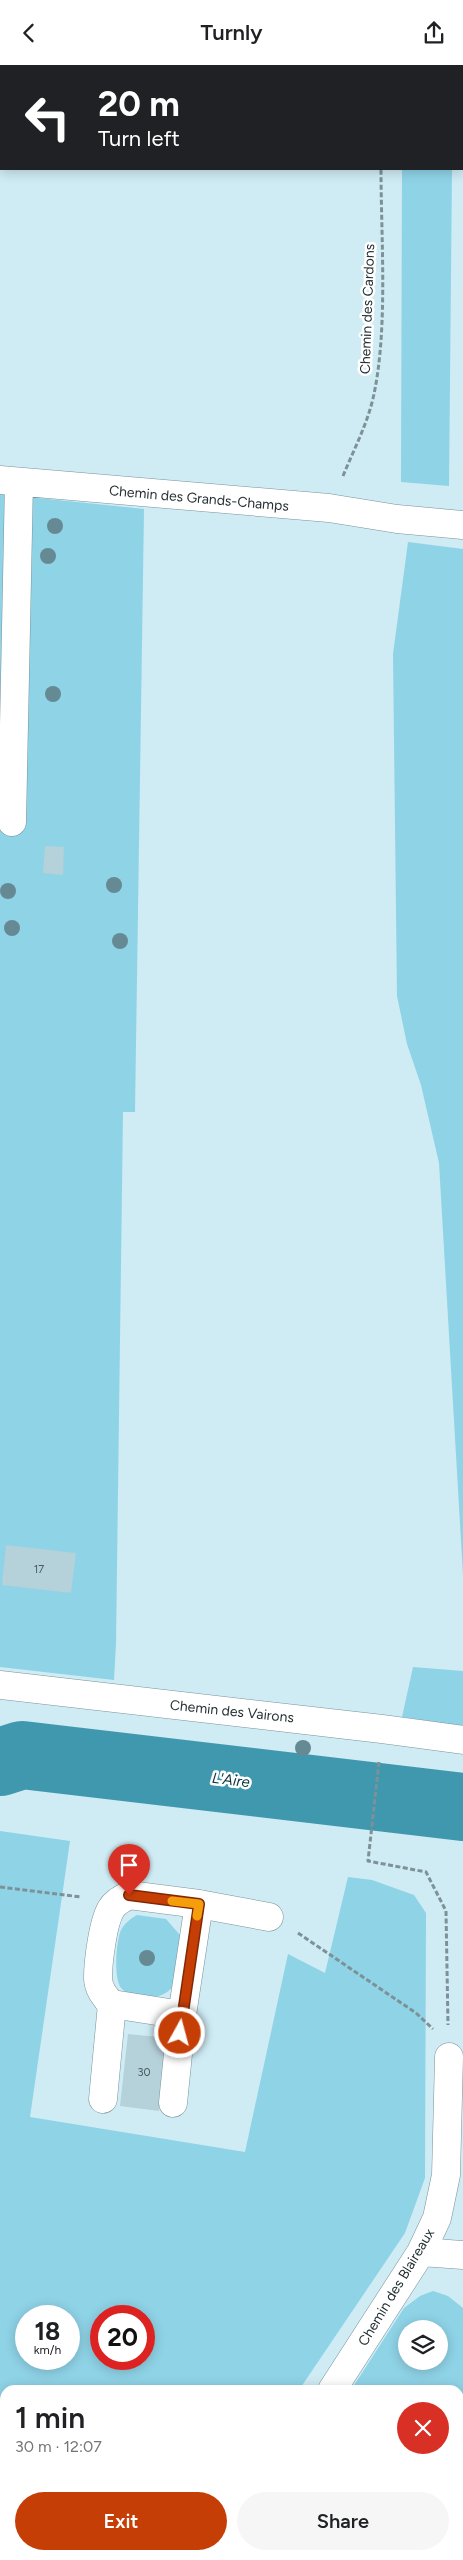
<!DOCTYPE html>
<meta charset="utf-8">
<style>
:root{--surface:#fff;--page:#f6f6f6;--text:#202124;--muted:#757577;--accent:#c53e06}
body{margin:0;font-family:Figtree,sans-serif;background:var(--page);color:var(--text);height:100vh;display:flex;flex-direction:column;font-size:19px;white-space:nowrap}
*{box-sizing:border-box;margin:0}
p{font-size:16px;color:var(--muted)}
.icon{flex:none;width:28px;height:28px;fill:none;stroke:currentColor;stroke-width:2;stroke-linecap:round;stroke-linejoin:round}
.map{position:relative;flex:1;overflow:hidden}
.sheet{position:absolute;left:0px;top:2320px;width:464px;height:175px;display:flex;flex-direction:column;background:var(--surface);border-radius:15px 15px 0 0;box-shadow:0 2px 12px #0003}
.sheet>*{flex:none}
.hud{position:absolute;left:0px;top:0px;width:464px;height:105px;box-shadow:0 2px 12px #0003;background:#202124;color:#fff;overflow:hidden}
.fabs{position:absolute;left:398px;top:2255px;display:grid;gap:10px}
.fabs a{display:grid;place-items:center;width:50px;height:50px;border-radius:50%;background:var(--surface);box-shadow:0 2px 12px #0003;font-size:25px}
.speed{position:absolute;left:15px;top:2240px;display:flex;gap:10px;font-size:25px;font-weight:700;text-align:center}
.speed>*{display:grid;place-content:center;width:65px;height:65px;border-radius:50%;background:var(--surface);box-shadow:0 2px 12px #0003;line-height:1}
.speed small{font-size:12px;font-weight:400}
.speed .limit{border:8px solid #d22;background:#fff;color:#111}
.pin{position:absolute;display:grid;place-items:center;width:42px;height:42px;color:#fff;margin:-51px -21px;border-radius:50% 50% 50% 0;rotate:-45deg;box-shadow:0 0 5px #0007}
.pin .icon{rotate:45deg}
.me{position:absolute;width:55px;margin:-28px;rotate:7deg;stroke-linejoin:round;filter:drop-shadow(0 0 4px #0008)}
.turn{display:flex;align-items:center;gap:18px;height:105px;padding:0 15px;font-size:22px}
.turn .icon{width:65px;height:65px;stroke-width:2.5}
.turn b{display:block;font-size:35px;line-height:42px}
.round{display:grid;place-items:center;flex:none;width:52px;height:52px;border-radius:26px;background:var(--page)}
.overview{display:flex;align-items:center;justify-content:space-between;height:85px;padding:0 15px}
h1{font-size:30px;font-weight:600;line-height:38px}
.button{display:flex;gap:10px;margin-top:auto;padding:10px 15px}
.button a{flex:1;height:58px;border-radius:30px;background:var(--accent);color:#fff;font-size:20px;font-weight:600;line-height:58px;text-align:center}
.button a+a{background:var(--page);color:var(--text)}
header{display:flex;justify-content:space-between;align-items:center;height:65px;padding:0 15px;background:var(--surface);font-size:22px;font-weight:600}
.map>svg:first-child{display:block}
.green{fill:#8fd3e7;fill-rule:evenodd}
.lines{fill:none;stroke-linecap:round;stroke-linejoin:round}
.river{stroke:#4098ae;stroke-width:68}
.building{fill:#b5d1d9}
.minor-casing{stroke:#79939b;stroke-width:29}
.path{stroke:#7d9197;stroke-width:3;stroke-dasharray:5 2.5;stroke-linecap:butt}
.minor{stroke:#fff;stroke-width:28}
.tree{fill:#668a93}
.route-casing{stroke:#802804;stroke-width:12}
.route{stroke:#c53e06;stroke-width:9}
.slow{stroke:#f59e0b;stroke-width:9}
.labels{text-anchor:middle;stroke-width:5;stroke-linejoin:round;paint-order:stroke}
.number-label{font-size:11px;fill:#49585c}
.street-label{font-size:14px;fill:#253033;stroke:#fff}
.water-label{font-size:15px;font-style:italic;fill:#0c3640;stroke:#fff}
</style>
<header><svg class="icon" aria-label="back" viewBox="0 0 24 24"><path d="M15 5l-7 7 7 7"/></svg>Turnly<svg class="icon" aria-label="share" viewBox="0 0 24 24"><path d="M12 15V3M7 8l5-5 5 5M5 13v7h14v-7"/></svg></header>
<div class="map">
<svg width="463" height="2495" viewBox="0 0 463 2495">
<rect width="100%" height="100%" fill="#cfebf4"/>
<!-- green -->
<path class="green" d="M402,104h50l-3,317 -48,-4z
M0,429l144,15 -9,603h-12l-7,531 -2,37 -114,-13z
M408,477l55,7v1026l-24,-412 -18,-78 -14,-41 -10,-48 -4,-342z
M413,1602l50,4v55l-61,-9z
M0,1766l70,10 -40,276 215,35 43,-198 37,19 23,-96 24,3 42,15 12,18 -1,265 -20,55 -106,157h-294v165h220l-2,5h-223zM26,2251h43v43h-43zM101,2251h43v43h-43z
M137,1850l29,4 14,16c-1,15 -1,32 -5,46 -6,21 -39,20 -53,8 -9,-8 -6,-48 -1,-59 4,-7 9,-11 16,-15z
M433,2226l15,5 15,12v252h-203l2,-5h197v-165h-108l53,-82 16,-12zM406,2264h33v32h-33z"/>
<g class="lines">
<!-- river -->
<path class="river" d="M0,1697l22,-7 441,52"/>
</g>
<!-- building -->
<path class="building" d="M45,781l19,1 -1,28 -20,-2z
M6,1480l70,8 -5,40 -69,-8z
M128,1969l40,4 -9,73 -39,-5z"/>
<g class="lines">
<defs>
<path id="minor" d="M0,415l329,28 68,11 66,6
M12,757l7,-340
M0,1620l382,44 81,11
M112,1939c-7,-6 -14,-16 -14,-26 0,-16 5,-56 13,-69 4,-7 11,-10 18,-14l70,9
M103,2034l9,-95 70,11 17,-111 70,13
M173,2038l9,-88
M421,2187l42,3
M332,2325l89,-138 16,-34 9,-43 3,-118
M244,2495l2,-5"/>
</defs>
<!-- minor casing -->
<use href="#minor" class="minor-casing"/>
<!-- path -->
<path class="path" d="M381,0v1
M343,411c11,-27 25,-53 31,-82 14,-67 7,-156 7,-225
M379,1697l-11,99 58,11 20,39 2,114
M0,1822l81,10
M298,1868l118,80 17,16"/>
<!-- minor -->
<use href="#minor" class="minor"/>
</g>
<!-- trees -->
<g class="tree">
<circle cx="55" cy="461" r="8"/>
<circle cx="48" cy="491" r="8"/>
<circle cx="53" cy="629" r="8"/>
<circle cx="114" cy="820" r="8"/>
<circle cx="8" cy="826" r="8"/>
<circle cx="12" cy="863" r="8"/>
<circle cx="120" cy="876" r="8"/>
<circle cx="303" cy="1683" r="8"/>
<circle cx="147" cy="1893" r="8"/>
</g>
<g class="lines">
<defs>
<path id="route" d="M129,1830l70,9 -19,129"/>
</defs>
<!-- route casing -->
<use href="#route" class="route-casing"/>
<!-- route -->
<use href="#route" class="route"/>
<!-- slow -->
<path class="slow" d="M172,1836l27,3 -2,12"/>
</g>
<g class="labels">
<!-- number labels -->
<g class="number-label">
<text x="39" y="1508">17</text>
<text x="144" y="2011">30</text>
</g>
<!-- street labels -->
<g class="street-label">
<text transform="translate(367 244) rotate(-88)" y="5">Chemin des Cardons</text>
<text transform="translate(199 433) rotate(5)" y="5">Chemin des Grands-Champs</text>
<text transform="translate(232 1646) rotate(6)" y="5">Chemin des Vairons</text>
<text transform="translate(396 2222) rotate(-59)" y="5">Chemin des Blaireaux</text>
</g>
<!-- water labels -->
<g class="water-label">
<text transform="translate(231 1715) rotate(7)" y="5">L'Aire</text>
</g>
</g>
</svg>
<div class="fabs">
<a><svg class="icon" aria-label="layers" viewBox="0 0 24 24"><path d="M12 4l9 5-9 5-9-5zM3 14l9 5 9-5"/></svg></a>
</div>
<div class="speed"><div>18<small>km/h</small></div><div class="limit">20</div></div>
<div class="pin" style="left:129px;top:1830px;background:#d93025"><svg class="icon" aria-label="arrive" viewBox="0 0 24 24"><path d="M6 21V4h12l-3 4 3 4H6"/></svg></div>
<svg class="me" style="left:180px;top:1968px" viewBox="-20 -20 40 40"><circle r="17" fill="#c53e06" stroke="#fff" stroke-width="3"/><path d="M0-11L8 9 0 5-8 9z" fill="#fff"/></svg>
<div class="hud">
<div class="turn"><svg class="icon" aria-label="left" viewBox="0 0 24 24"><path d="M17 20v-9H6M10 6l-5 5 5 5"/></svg><div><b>20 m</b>Turn left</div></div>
</div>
<section class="sheet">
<div class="overview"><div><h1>1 min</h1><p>30 m · 12:07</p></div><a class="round" style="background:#d93025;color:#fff"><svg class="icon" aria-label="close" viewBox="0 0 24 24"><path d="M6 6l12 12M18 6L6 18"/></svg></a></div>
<div class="button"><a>Exit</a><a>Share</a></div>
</section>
</div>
